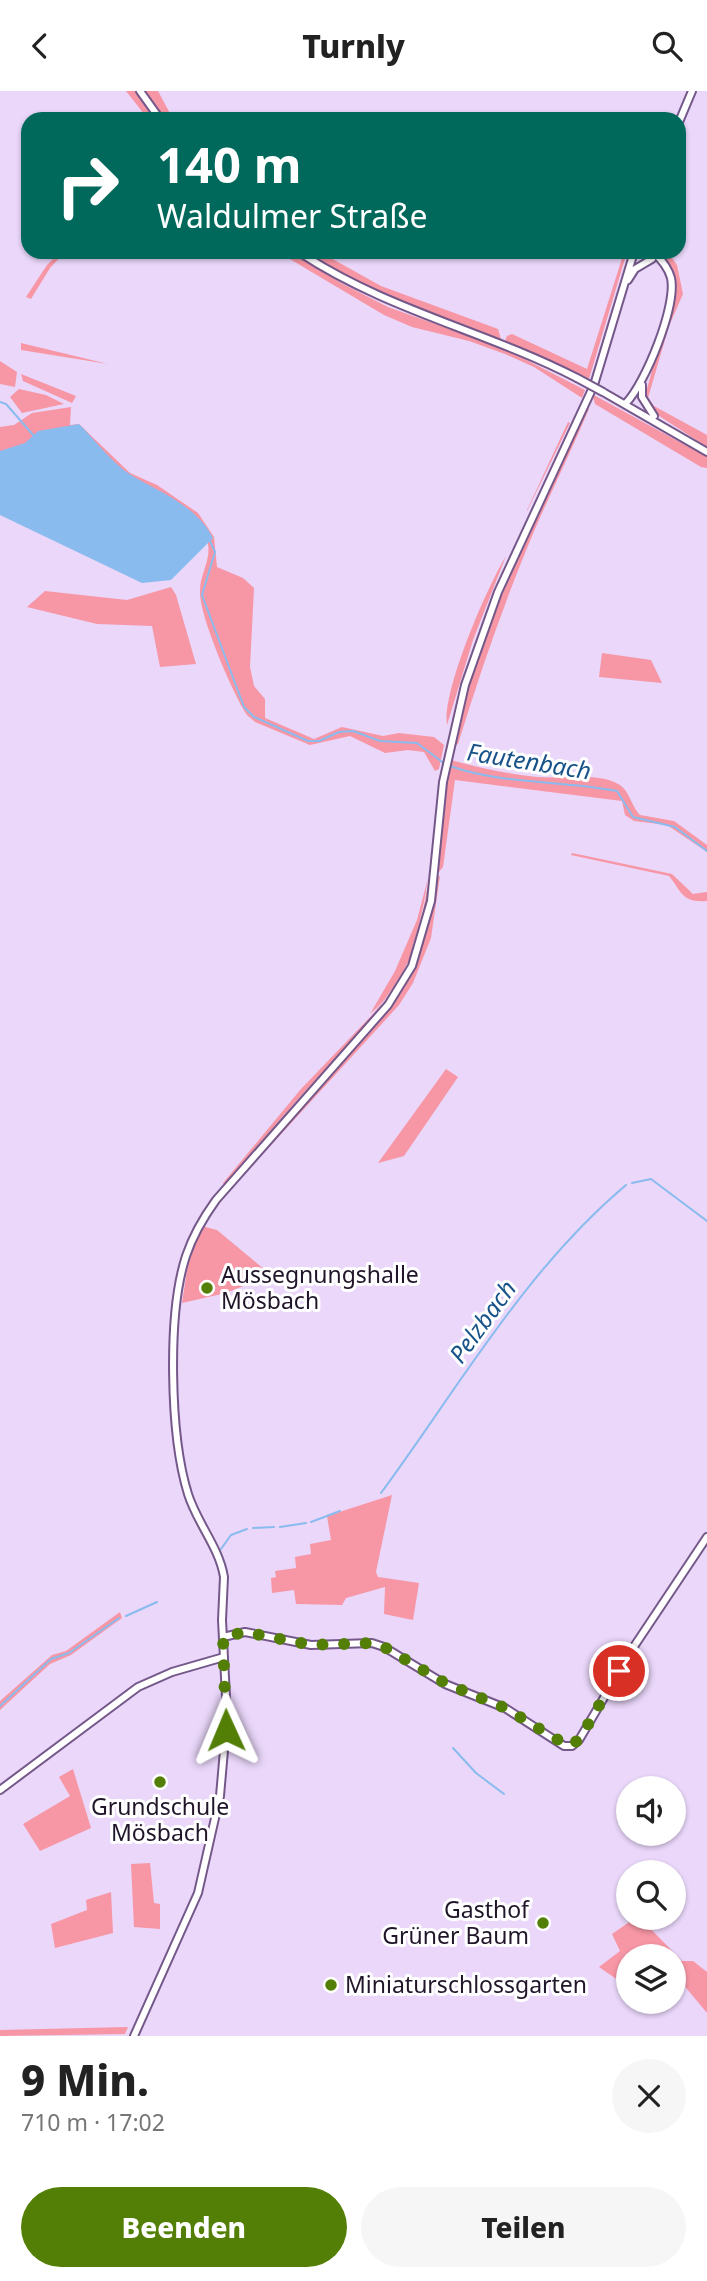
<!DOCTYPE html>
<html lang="de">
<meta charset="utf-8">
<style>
:root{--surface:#fff;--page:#f6f6f6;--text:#222;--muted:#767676;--accent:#537f07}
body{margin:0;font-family:"Noto Sans",sans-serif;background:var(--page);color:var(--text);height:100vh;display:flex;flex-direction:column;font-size:26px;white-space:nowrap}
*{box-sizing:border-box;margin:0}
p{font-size:23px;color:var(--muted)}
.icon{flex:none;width:38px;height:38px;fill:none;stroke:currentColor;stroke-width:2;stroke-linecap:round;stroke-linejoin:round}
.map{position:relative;height:1945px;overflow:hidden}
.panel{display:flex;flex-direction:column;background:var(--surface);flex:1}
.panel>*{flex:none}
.banner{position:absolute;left:21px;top:21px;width:665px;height:147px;border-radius:21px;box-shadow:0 2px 5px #0004;background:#00695c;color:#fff;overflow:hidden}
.fabs{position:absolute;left:616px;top:1685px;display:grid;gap:14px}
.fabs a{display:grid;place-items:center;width:70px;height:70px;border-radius:50%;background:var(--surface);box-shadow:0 2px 5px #0004;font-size:35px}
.pin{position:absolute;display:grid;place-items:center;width:60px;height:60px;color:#fff;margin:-30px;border:4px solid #fff;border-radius:50%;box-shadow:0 2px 7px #0007}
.me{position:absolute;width:77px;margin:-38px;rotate:359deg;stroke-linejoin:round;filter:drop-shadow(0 0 5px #0008)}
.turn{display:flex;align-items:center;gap:24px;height:147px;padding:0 21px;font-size:32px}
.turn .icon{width:91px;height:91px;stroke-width:2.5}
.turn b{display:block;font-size:49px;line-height:60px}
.round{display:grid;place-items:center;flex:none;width:74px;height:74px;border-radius:37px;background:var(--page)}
.overview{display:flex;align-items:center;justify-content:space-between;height:119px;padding:0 21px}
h1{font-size:42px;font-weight:800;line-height:52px}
.button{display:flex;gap:14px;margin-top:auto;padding:14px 21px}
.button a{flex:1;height:80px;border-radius:42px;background:var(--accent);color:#fff;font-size:28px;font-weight:800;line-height:80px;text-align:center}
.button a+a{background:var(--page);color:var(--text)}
header{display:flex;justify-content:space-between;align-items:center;height:91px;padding:0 21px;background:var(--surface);font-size:32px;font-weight:800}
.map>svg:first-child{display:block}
.green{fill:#f796a5}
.water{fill:#8abbee}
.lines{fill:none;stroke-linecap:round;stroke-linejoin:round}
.stream{stroke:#8abbee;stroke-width:2}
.secondary-casing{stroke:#75588a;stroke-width:10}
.secondary{stroke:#fff;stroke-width:6}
.secondary-bridge-casing{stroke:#75588a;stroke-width:10;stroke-linecap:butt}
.secondary-bridge{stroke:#fff;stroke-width:6}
.route{stroke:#537f07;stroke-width:12;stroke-dasharray:0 21.6}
.poi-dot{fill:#537f07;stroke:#fff;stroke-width:2.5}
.labels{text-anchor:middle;stroke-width:6;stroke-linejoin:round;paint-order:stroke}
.poi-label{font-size:23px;fill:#21152a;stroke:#fff;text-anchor:start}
.water-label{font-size:24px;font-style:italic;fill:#175389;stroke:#fff}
</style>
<header><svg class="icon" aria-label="back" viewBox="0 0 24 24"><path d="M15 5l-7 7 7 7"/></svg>Turnly<svg class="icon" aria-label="search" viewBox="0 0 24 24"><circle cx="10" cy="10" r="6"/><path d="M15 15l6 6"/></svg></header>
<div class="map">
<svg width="707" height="1945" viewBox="0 0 707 1945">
<rect width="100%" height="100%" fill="#ead7fa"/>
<!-- green -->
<path class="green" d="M126,0h10l20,28h-8z
M144,0h14l15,28h-9z
M60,161h5l-15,16 -19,31 -5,-2 21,-32z
M278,161h14l49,31 47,24 117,42 80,41 -3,8 -48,-31 -29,-13 -36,-13 -57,-14 -28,-12z
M304,161h16l61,34 117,43 3,10 -96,-32 -37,-17z
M624,161h3l-38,127 -84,-38 2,-5 5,-2 75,35z
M657,161h11l9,13 6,29 -14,32 -21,72 6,8 53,29v12l-54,-35 -8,-16 30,-108 -3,-18z
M21,252l87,21 -87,-14z
M0,270l17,11 -2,15 -15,-3z
M21,283l55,22 -4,7 -49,-22z
M19,298l27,6 18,9 -42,9 -12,-16z
M592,303l115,63v11l-6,-1 -106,-63z
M587,315l2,3c-16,38 -34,75 -51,113 -31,72 -57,147 -80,222l-4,2c25,-121 83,-228 133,-340z
M71,316l-1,18 9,-1 51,49 27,12 41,28 16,24 3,30 26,11 11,10 -4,79 4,19 11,13v19l49,21 28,-12 41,9 16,-3 35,4 10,8 -5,24 -4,2 -11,-19 -16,-2 -23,3 -35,-17 -40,9 -55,-23 -8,-7c-14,-21 -47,-98 -47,-122 -1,-19 13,-34 7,-53l-207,-32v-81l14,-2 18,-12z
M568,331l2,1 -43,88v-1z
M506,465l-33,84 -26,85c-5,-34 40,-138 59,-169z
M171,496l5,8 20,69 -36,3 -8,-41 -55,-2 -70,-17 18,-16 82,9z
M602,562l49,7 11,23 -63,-6z
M451,669c28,8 57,14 86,17 23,2 61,-5 81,7 11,5 13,22 22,31l34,6 33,24v7l-40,-27 -33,-4 -9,-6 -3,-14 -167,-21 -12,87 -5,6 4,-60z
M572,762l100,21 21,20 14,-2v9c-25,2 -25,-9 -38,-25l-98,-21z
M440,785l-9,62 -18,45 -14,22 -169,185c10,-22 41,-52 58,-71 74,-80 134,-127 149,-242z
M428,787c-7,47 -20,104 -58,136l25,-43 22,-51z
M429,788c3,12 -2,30 -5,42 -20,70 -68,114 -115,166 -29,32 -57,65 -85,98l-1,-2 78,-94 72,-75 22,-28 24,-54z
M446,978l12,8 -54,79 -26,7z
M202,1135l15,4 54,45 -45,18 -44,10 6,-39z
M392,1404l-16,77 2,5 41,6 -6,37 -29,-6 1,-27 -39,11 -4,7 -46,-1 -2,-14 -22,3 -1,-15 5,-1 -1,-6 21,-3 -1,-11 16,-3 -1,-10 21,-4 -4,-24z
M120,1521l2,6 -51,37 -21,9 -50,46v-9l52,-46 14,-4z
M73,1678l18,59 -51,23 -17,-27 47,-28 -11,-19z
M150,1772l4,40 6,1v25l-26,-2 -3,-63z
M111,1801l2,41 -58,15 -4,-24 36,-14 -1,-10z
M635,1827h5l42,43h11l14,11v41l-30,-36 -3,2v-22h-46v30l-29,-20 21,-16 -8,-17z
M128,1936l-3,7 -125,2v-6z"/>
<!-- water -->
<path class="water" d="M79,333c16,16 33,39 52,51 30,18 65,30 82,63l-42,42 -29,3 -142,-68v-64l25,-8 13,-12z"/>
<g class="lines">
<!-- stream -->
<path class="stream" d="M0,311l6,2 28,32
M209,448l6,13 -13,43 42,112 10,10 54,24h11l20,-9 14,-1 27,10 37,2 28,21
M450,675c54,19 112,14 167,25l16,26 42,10 32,24
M632,1092l19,-4 56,42
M381,1402c78,-106 144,-223 245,-308
M311,1431l29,-11
M280,1436l26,-4
M253,1437l21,-1
M221,1458l10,-14 16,-6
M126,1525l31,-14
M0,1615l51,-47 18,-6 50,-35
M453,1657l23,25 28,21"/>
<defs>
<path id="secondary" d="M140,0l20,28
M679,31l13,-31
M299,161c87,58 187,79 278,126
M628,189l7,-11 17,-10
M642,294v12l12,19
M603,301l104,60
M626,312c19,-19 51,-97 45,-125 -3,-11 -10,-19 -18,-26
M223,1546l22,-5 66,13 61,-2 12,4 61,37 60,24 59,38h8l7,-6 56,-95 72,-108
M0,1699l138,-103 34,-15 52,-15
M134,1945l64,-143 22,-97 7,-80 -5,-96 2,-43c-5,-30 -27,-54 -36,-83 -18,-58 -21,-180 -2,-238 7,-21 17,-38 30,-56l172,-195 24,-39 19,-65 12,-119 22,-97 33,-93 96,-207 40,-133"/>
</defs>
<!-- secondary casing -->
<use href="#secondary" class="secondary-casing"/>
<!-- secondary -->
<use href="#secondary" class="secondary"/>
<defs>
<path id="secondary-bridge" d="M577,287l26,14"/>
</defs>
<!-- secondary-bridge casing -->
<use href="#secondary-bridge" class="secondary-bridge-casing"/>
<!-- secondary-bridge -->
<use href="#secondary-bridge" class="secondary-bridge"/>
</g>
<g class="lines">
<!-- route -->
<path class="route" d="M226,1639l-3,-93 22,-5 66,13 61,-2 12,4 61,36 60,25 63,38 11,-6 40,-69"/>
</g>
<!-- markers -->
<g class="poi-dot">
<circle cx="207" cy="1197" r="7"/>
<circle cx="160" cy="1691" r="7"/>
<circle cx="543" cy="1832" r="7"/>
<circle cx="331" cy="1894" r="7"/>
</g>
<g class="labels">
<!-- poi labels -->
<g class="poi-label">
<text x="221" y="1192">Aussegnungshalle<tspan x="221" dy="26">Mösbach</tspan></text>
<text x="160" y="1724" text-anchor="middle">Grundschule<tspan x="160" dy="26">Mösbach</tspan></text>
<text x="529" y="1827" text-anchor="end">Gasthof<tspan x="529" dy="26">Grüner Baum</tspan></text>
<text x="345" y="1902">Miniaturschlossgarten</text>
</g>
<!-- water labels -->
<g class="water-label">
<text transform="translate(529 671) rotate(9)" y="8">Fautenbach</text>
<text transform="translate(483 1231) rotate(-54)" y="8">Pelzbach</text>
</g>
</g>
</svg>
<div class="fabs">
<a><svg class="icon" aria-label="sound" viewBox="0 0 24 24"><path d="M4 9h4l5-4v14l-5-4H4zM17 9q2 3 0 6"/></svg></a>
<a><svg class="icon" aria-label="search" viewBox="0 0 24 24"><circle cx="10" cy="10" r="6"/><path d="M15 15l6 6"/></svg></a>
<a><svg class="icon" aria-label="layers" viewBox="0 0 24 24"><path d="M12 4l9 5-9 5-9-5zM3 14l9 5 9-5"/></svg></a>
</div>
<div class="pin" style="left:619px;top:1580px;background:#d93025"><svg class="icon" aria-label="arrive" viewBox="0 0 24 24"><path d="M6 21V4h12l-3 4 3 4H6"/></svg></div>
<svg class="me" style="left:226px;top:1639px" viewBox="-20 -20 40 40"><path d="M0-17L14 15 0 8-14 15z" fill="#537f07" stroke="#fff" stroke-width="4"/></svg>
<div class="banner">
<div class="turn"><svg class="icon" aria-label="right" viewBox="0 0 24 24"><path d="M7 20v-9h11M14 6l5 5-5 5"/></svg><div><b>140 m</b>Waldulmer Straße</div></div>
</div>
</div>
<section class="panel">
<div class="overview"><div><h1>9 Min.</h1><p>710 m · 17:02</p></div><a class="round"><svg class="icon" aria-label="close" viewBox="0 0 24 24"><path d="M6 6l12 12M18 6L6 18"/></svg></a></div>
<div class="button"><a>Beenden</a><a>Teilen</a></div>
</section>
